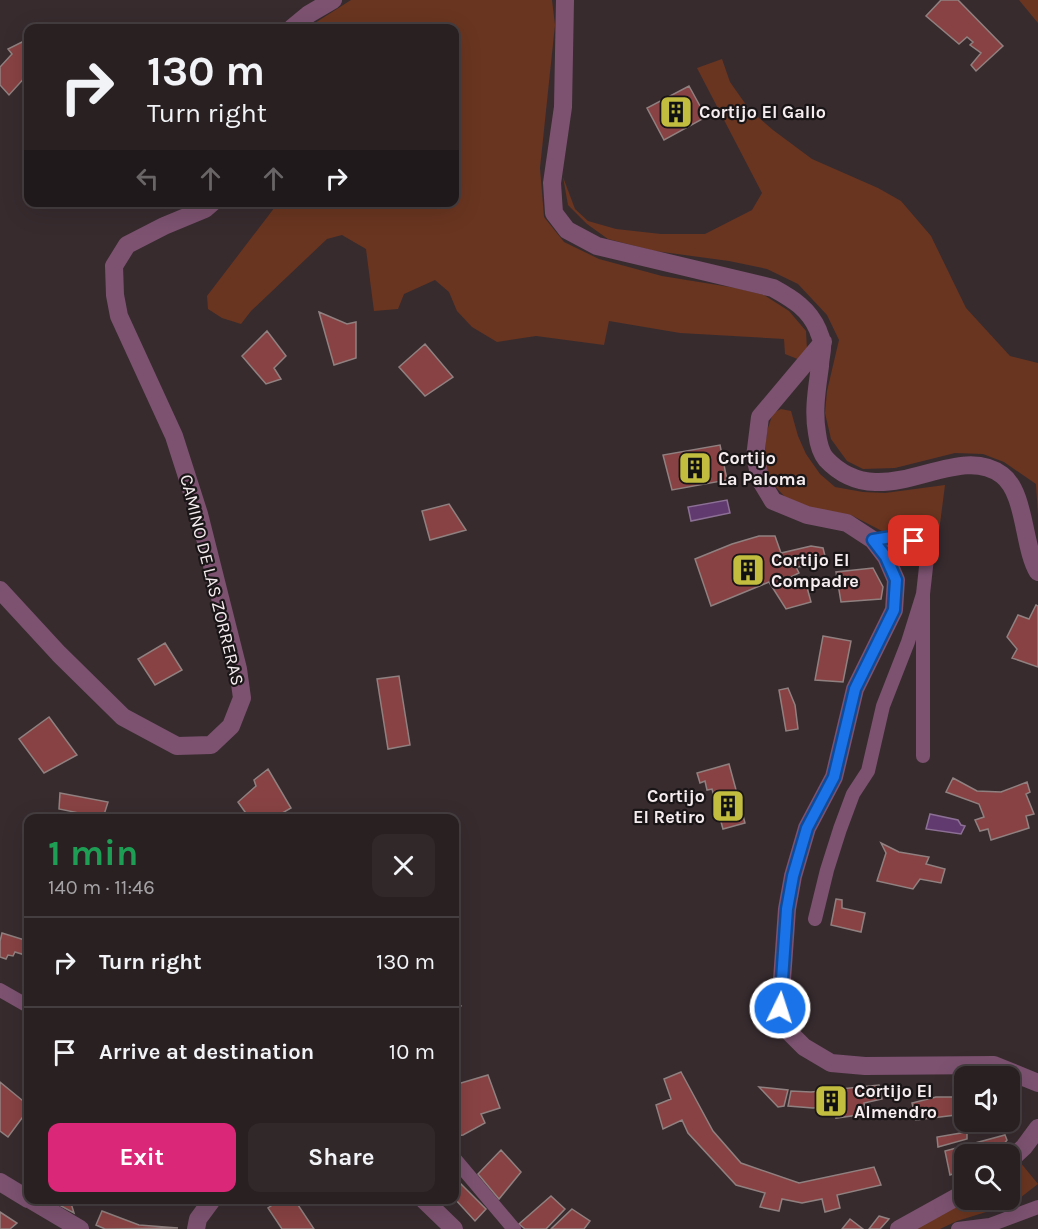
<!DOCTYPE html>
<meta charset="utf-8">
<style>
:root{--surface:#292022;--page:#31282a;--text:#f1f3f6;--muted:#a5a3a5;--line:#453e40;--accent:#db2777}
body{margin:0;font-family:Karla,sans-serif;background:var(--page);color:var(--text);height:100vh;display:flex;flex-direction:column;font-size:22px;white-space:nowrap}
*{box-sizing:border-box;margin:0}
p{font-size:20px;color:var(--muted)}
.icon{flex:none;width:33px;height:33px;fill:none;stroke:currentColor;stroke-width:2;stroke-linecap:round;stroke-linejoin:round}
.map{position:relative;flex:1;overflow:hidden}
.drawer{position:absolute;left:24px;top:814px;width:435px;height:390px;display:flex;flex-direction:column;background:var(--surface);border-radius:12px;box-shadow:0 6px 24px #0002,0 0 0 2px var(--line)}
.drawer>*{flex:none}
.banner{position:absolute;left:24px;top:24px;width:435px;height:183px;border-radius:12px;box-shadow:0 6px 24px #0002,0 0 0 2px var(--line);background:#292022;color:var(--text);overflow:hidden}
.controls{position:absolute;left:954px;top:1066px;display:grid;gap:12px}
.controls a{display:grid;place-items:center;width:66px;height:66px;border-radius:12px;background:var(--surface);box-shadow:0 6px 24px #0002,0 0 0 2px var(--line);font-size:30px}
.pin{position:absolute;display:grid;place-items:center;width:51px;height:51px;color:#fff;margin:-26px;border-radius:12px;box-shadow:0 3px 9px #0006}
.me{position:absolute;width:66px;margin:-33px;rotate:4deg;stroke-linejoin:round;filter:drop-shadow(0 0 4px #0008)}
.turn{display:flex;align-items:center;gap:21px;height:126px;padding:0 24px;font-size:27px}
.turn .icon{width:78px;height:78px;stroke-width:2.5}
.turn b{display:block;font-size:42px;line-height:51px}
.lanes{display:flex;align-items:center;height:57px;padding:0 24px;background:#0003;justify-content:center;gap:30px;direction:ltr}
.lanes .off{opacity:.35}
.round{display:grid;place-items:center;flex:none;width:63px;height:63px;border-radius:12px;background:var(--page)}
.head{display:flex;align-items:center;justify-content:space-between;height:102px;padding:0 24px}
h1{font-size:36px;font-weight:700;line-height:45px;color:#1e9e55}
.cta{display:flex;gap:12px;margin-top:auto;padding:12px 24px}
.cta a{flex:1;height:69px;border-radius:12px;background:var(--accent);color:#fff;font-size:24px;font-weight:700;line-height:69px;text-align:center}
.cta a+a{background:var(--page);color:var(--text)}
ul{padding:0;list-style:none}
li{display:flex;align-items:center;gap:18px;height:90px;padding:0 24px;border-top:2px solid var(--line)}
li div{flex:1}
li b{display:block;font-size:22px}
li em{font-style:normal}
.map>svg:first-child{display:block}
.green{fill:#693520}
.water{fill:#613b6f;stroke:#8d7095;stroke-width:1.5}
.building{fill:#884243;stroke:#908180;stroke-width:1.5}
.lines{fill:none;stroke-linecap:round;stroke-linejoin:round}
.lane{stroke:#7c5270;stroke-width:14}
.street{stroke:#7c5270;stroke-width:18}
.route-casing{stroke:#114b97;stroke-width:15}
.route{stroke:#1a73e8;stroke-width:10}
.labels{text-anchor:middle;stroke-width:4.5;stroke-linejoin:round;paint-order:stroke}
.poi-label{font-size:18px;font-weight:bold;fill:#f5edef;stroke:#1a1517;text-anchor:start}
.street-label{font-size:18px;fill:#f5edef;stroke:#1a1517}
</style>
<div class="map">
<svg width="1038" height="1229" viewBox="0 0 1038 1229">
<rect width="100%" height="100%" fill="#372b2e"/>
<!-- green -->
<path class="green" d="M351,0h201l3,25 -15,143 4,49 20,25 35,17 63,17 74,12 28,7 25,16 17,20 1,18 -7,11 -15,-6 -1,-15 -104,-6 -71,-12 -5,24 -68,-9 -39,6 -25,-15 -15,-16 -8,-19 -14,-12 -31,14 -6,15 -24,2 -8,-62 -24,-14 -15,4 -76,72 -10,13 -19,-6 -14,-9 -1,-13 71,-93 176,-1v-174h-147z
M1019,0h19v23z
M722,59l8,23 19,27 24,21 39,29 66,29 23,13 30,35 35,72 44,48 28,7v152l-2,-31 -32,-22 -21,-8 -28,-1 -60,15 -32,1 -16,-8 -16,-22 -6,-26 2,-22 12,-51 -12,-25 -29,-31 -31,-15 -38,-8 -74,-10 -47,-12 -21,-15 -19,-19 -5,-28 12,32 13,12 28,8 45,5h44l47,-24 10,-17 -65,-125z
M781,409l10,2 7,25 8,18 14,20 15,13 28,5 22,1 60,-8 -9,70 -3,1 -34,-22 -17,-3 -31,-16 -44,-8 -21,-9 -14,-15 -8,-22 3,-30 6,-18z
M1020,1162l18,22 -26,20 -55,17 -17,8h-26l50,-29h46v-30z"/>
<!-- water -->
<path class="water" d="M727,500l3,13 -39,8 -3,-14z
M930,814l28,6 3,5 4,1 -4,8 -35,-5z"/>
<!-- building -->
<path class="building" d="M941,0h17l45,46 -27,25 -5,-6 10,-12 -11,-8 3,-3 -6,-5 -8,7 -33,-28z
M28,39v35l-19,21 -9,-10v-18l12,-13 -4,-5z
M689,86l17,31 -42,23 -17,-32z
M319,312l28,12 9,-2v36l-22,7z
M267,331l19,25 -12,12 7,11 -15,5 -24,-28z
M425,344l28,33 -28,19 -26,-29z
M720,445l7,35 -55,10 -9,-35z
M449,504l17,26 -36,10 -8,-29z
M759,536h16l6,17 30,-7 12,2 4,16 -31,3 3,6 -10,5 2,8 14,-6 6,22 -25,7 -17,-27 -58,24 -16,-47 37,-15z
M873,568l10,19 -2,12 -40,3 -5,-30z
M1036,605l2,1v61l-26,-9 5,-9 -10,-12 11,-22 11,4z
M823,636l28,5 -8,41 -28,-2z
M165,643l17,27 -27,15 -17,-26z
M399,676l11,69 -22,4 -11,-70z
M788,688l7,17 3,24 -12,2 -7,-41z
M49,717l28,38 -33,18 -25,-34z
M729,764l16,59 -22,6 -11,-40 -5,1 -2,-9 -5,2 -3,-10z
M268,769l23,39 -19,11h-22l-12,-17 18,-16 -2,-6z
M953,778l24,13 24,1 26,-10 3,10 -4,2 8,20 -8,2 3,12 -38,12 -3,-11 -8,2 -5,-11 9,-3 -5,-13 -33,-12z
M60,793l48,9 -5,16 -44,-9z
M881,843l18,9 30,5 -3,7 19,5 -4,14 -21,-4 -7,10 -36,-8 9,-28z
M836,899l6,1v8l23,5 -4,19 -30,-7z
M2,933l26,8v15l-13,-4 -2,4 -5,-1 -2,4 -6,-2v-16z
M454,1001l7,5 -7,8z
M681,1072l32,59 28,32 58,20 75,-16 7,18 -44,10 3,13 -15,4 -3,-13 -20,4 -20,-4 -3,12 -19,-4 5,-14 -29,-8 -48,-52 -6,-13 -19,9 -7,-24 15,-6 -7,-20z
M488,1075l12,33 -19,6 4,9 -22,12 -9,1v-51z
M0,1082l28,23v5l-20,27 -8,-6z
M879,1085l3,14 -18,4 2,11 -30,4 2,-12 -25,2 -25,-2 3,-15 20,1z
M759,1087l29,3 -4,16 -6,1z
M936,1097h28v17l-48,6 -4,-17z
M1010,1097h5l-1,12h-4z
M967,1132v7l-29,8 -1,-10z
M1005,1135l2,5 -12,15h-31v15l-14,5 -5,-24z
M501,1150l20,22 -22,27 -21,-25z
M454,1177l32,32 -11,12 -21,-23z
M551,1196l14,13 -19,20h-21l-6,-5z
M50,1200h20l4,13z
M280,1200h19l-1,5 16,24h-32l-14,-21z
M572,1209l18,12 -6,8h-33z
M102,1211l37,14 39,3 -73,1 -9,-4z
M0,1212l17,11 -7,6h-10z
M879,1216l10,3 -9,10h-11z
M850,1219l13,10h-21z"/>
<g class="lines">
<!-- lane -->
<path class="lane" d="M873,540c30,-4 35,-7 54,18l-4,36v162
M815,919l12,-49 13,-41 13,-35 15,-23 15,-65 25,-64 15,-48
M0,990l28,16
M454,1158l60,71
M958,1229l32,-4 48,-18"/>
<!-- street -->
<path class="street" d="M565,0l-2,107 -11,76 2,30 13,17 30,16 176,42c20,11 36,21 45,42 1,4 4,9 4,13 1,7 -2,15 -2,23 -3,23 -7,44 -3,67 1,8 4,20 9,26 56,60 128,-20 176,16 24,18 21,73 36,97
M292,28l17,-14 24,-14
M823,342l-63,75 -5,40 6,24 12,20 34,14 40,8 26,17 13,17 10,23 -2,30 -39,79 -21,88 -27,51 -14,48 -6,33 -7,99 8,23 16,16 27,16 34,3 129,-1 44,18
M0,590l59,64 64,63 54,29 34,-1 20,-19 11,-28 -4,-29 -39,-155 -25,-78 -55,-120 -4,-21 -1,-29 13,-21 37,-19 41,-17 8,-7
M1010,1160l14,-13 14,-19
M0,1182l28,17
M31,1200l49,29
M424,1200l30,29
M196,1229l2,-10 14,-19
M899,1229l65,-36"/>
</g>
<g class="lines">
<defs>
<path id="route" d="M780,1008l7,-99 6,-33 14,-48 27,-51 21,-88 39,-79 2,-30 -10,-23 -13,-17 25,-4 16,5"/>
</defs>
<!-- route casing -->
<use href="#route" class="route-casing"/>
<!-- route -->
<use href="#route" class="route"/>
</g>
<!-- icons -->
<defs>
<symbol id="building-square" viewBox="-11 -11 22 22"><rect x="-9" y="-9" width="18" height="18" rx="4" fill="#c2bd3f" stroke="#1a1517"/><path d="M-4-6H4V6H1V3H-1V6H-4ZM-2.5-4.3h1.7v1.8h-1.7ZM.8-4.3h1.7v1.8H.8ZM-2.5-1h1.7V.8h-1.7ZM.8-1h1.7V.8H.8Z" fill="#111"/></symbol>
</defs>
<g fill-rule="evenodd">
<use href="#building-square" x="657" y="93" width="38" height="38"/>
<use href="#building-square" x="676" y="449" width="38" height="38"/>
<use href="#building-square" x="729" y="551" width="38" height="38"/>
<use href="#building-square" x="709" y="787" width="38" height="38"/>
<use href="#building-square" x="812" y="1082" width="38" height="38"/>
</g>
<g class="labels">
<!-- poi labels -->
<g class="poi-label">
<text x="699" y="118">Cortijo El Gallo</text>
<text x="718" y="464">Cortijo<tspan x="718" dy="21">La Paloma</tspan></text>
<text x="771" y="566">Cortijo El<tspan x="771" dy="21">Compadre</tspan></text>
<text x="705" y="802" text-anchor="end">Cortijo<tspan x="705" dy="21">El Retiro</tspan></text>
<text x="854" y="1097">Cortijo El<tspan x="854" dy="21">Almendro</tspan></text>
</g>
<!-- street labels -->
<g class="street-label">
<text transform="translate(212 580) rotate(76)" y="6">CAMINO DE LAS ZORRERAS</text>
</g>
</g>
</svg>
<div class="controls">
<a><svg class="icon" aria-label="sound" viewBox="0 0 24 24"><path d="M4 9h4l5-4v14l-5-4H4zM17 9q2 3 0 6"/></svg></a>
<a><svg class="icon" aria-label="search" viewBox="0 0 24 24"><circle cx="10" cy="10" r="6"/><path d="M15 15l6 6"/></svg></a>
</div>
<div class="pin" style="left:914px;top:541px;background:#d93025"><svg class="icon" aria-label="arrive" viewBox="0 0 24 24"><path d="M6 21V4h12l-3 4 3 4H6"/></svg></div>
<svg class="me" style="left:780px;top:1008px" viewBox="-20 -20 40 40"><circle r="17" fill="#1a73e8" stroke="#fff" stroke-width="3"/><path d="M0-11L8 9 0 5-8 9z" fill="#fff"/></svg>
<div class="banner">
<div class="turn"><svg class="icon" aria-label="right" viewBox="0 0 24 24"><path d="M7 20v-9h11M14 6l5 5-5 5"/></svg><div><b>130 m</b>Turn right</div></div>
<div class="lanes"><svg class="icon off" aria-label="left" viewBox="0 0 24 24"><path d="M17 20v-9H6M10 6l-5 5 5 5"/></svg><svg class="icon off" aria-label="ahead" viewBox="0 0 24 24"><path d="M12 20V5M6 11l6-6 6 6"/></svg><svg class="icon off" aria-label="ahead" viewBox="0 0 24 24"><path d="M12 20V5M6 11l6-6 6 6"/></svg><svg class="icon" aria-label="right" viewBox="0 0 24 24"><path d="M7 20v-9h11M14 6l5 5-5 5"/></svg></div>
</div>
<section class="drawer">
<div class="head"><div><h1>1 min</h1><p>140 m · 11:46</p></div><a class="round"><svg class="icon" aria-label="close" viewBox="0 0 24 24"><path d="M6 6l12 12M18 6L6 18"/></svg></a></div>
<ul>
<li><svg class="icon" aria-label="right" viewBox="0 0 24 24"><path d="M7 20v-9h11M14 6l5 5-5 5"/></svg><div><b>Turn right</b></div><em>130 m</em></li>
<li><svg class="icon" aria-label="arrive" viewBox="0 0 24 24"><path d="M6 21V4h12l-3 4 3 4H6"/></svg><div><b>Arrive at destination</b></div><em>10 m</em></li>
</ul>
<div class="cta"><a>Exit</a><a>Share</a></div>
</section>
</div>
